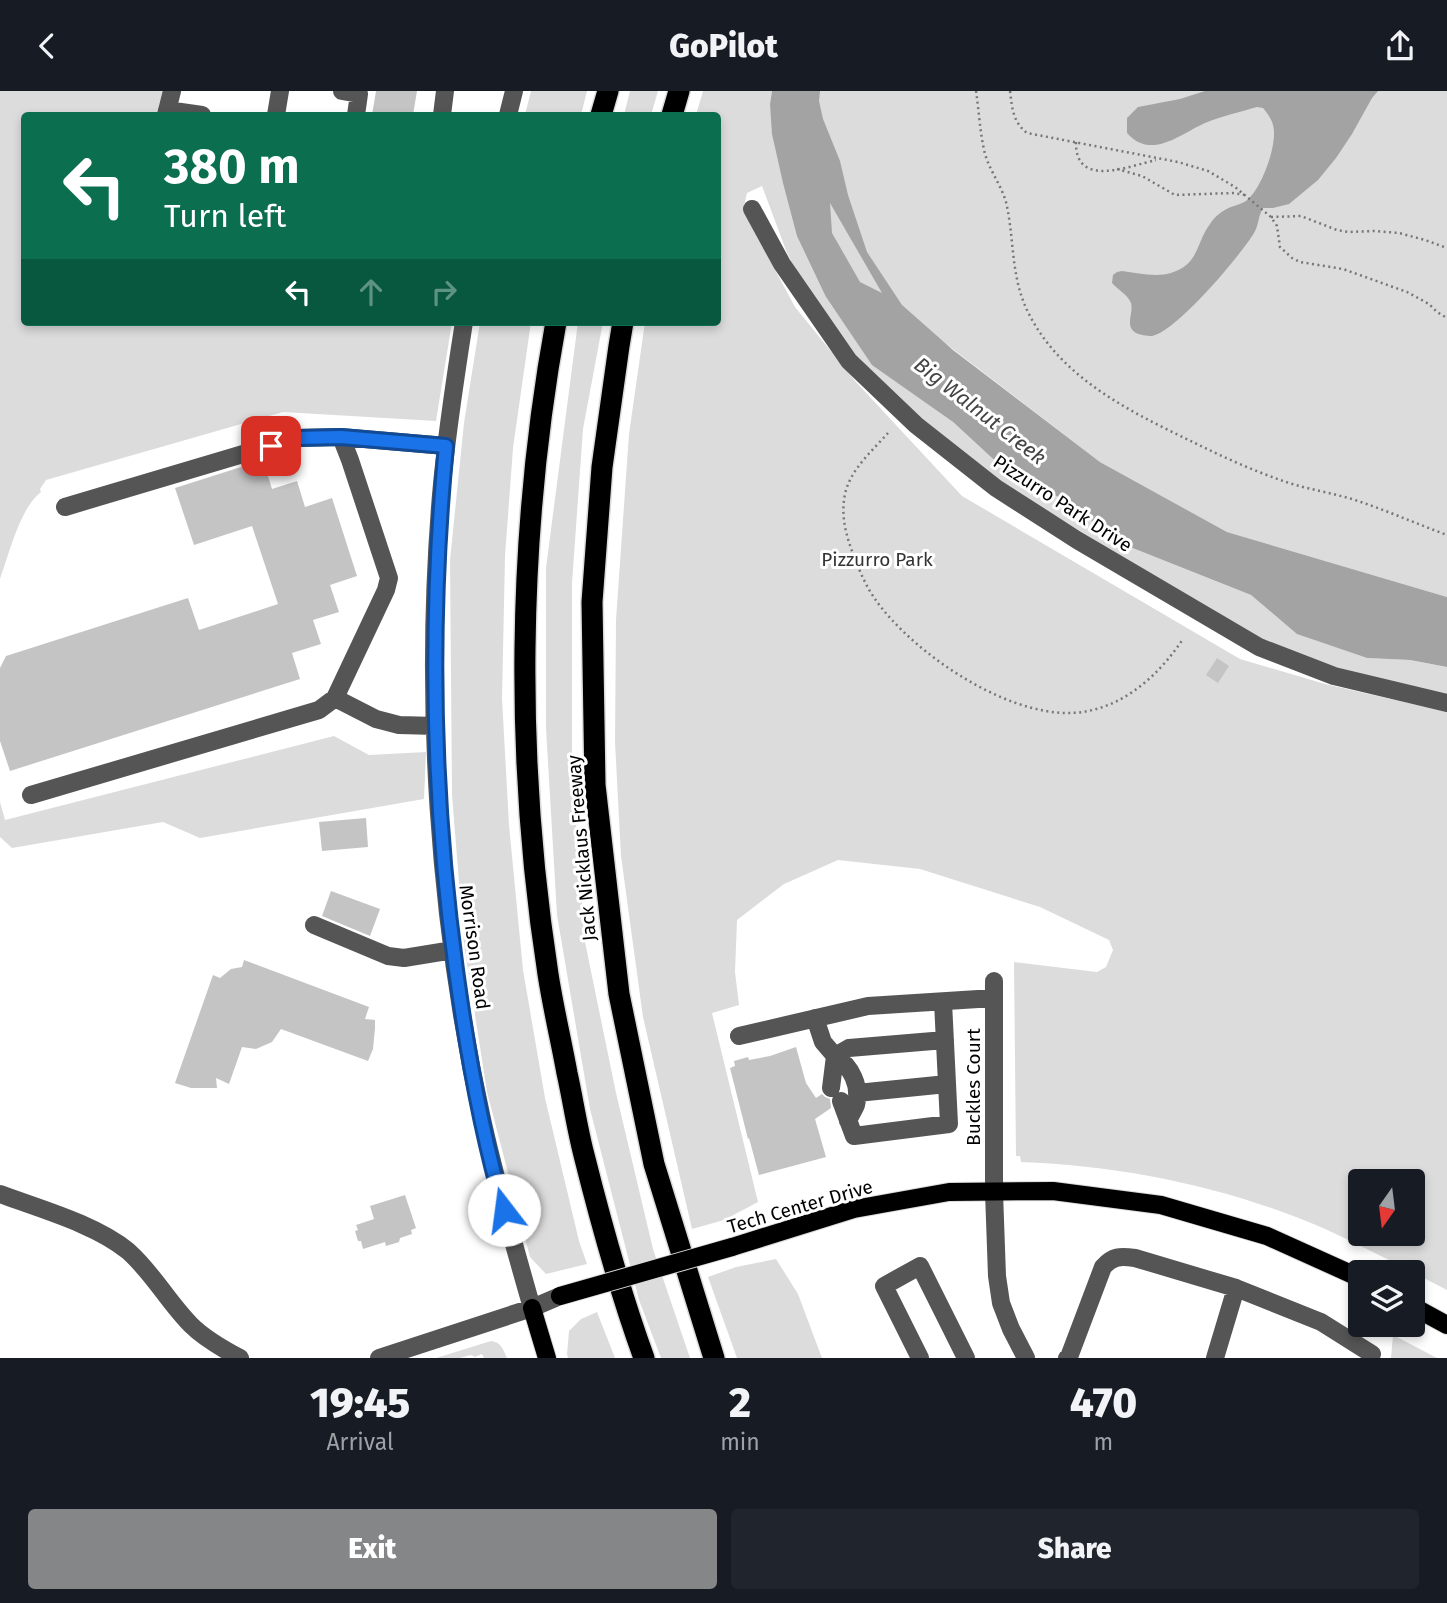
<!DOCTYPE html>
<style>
:root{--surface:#171b24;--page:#20242c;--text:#f1f3f6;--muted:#9ea1a6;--accent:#858687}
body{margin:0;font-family:"Fira Sans",sans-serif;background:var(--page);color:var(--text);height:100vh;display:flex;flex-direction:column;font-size:26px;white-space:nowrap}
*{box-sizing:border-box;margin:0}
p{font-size:23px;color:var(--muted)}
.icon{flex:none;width:38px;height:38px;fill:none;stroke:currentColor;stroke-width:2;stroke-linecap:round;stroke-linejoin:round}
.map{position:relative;height:1267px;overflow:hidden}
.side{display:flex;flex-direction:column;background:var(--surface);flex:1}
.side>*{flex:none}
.banner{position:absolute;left:21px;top:21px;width:700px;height:214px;border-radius:7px;box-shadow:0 4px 10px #0003;background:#0b6e4f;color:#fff;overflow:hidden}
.needle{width:46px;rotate:194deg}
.fabs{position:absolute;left:1348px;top:1078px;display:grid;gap:14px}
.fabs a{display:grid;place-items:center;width:77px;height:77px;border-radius:7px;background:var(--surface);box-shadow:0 4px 10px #0003;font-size:35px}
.pin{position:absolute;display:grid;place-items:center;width:60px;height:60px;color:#fff;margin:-30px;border-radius:14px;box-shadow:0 4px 10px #0006}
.me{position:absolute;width:77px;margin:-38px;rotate:345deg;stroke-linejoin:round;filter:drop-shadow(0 0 5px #0008)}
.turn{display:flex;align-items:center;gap:24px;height:147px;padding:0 28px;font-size:32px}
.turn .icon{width:91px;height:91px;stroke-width:2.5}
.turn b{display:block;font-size:49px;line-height:60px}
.lanes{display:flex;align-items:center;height:66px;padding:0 28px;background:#0003;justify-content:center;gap:35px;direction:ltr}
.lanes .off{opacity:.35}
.eta{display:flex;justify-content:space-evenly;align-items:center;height:119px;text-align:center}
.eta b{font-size:42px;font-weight:800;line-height:49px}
.action{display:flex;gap:14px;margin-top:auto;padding:14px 28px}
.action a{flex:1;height:80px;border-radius:7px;background:var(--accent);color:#fff;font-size:28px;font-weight:800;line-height:80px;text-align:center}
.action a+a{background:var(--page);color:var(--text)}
header{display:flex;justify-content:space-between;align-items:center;height:91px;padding:0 28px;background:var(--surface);font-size:32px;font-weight:800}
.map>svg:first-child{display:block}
.green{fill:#dcdcdc;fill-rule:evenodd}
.water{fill:#a3a3a3;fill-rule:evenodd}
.building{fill:#c4c4c4}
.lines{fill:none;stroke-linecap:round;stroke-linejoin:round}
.major-casing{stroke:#dbdbdb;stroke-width:20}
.highway-casing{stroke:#dbdbdb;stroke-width:24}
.path{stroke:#777;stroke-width:2.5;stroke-dasharray:2 3.5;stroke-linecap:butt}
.minor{stroke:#555;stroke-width:18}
.major{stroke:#000;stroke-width:18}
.highway{stroke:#000;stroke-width:21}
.major-bridge-casing{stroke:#dbdbdb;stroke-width:20;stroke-linecap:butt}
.major-bridge{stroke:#000;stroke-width:18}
.route-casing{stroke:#114b97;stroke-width:18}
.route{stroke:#1a73e8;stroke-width:12}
.labels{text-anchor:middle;stroke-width:6;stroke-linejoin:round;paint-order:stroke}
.street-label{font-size:19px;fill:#000;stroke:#fff}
.park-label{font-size:19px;fill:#333;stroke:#fff}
.water-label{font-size:21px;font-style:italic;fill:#444;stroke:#fff}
</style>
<header><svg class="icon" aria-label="back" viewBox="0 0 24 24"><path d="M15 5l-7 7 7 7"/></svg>GoPilot<svg class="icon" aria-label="share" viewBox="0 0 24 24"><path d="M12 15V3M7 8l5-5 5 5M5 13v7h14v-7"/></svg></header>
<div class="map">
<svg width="1447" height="1267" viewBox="0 0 1447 1267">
<rect width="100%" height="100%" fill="#fff"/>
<!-- green -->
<path class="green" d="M0,0h164l-7,24h-133v207h428l-16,99 -153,-9 -237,68 -6,9 1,3c-21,16 -32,62 -41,87z
M531,0h56l-6,24h-56z
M630,0h28l-7,24h-27z
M703,0h69l-2,13 56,193 47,68 80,57 51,47 64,33 52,41 131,52 47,39 69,24 43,2 37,7v31l-113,-25 -82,-36 -261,-161 -26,-18 -123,-111 -33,-52 -22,-42 -25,-67 -15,7 -4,17 52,97 61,75 106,114 278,163 85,25 122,28v578c-41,-21 -82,-43 -124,-62 -96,-41 -198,-62 -302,-66l-1,-6h-4l-2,-194 83,10 9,-5 7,-17 -4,-10 -69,-33 -120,-38 -82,-9 -54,24 -47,36 -2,52 4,33 -27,8 46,189 -34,18 -32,9 -49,-212 -22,-161 -6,-114 1,-122 13,-186 16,-112h73v-207h-22zM1360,1090h52v53h-52z
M816,0h631v506l-220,-65 -127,-70 -159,-122 -83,-54 -34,-54z
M480,231h51l-18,126 -8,108 -3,143 7,126 14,145 22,128 34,143 8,23 -41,10 -16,-17 -43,-165 -23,-148 -12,-149 -2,-235 14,-137z
M578,231h25l-20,107 -11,154v189l13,170 31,151 37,156 37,109h-29l-22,-58 -49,-191 -33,-194 -11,-187v-160z
M334,645l35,19 57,-3 -2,47 -224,39 -37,-16 -151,26 -12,-11v-35l5,18z
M776,1168l22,35 24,64h-85l-29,-81 28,-10z
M597,1221l18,46h-47l-1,-4 2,-23 12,-12z
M1393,1244l44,23h-46z
M491,1250c10,1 12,8 16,17h-23l-2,-4 -7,3 -4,-2 -11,3h-24z"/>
<!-- water -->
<path class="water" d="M772,0h48l-1,10 4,18 17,42 8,34 19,57 35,53 51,45 147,112 127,70 220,65v70l-37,-7 -43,-2 -70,-24 -46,-39 -131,-52 -52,-41 -64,-33 -51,-47 -81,-57 -46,-68 -29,-61 -14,-53 -11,-49 -2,-30zM830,112l52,90 -22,-11 -28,-49z
M1205,0h173l-6,7 -20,36 -16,24 -18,22 -29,24 -16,4h-10c-5,8 -4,17 -9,25 -14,23 -77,98 -102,103 -5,0 -12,-1 -16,-3 -12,-7 -2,-20 -5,-30 -4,-9 -13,-13 -19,-20l1,-8 4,-3 5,-1c18,2 36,8 54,0 23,-9 21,-30 34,-47 4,-7 13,-14 21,-17 5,-2 10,-3 15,-6 15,-11 29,-51 28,-69 0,-9 -5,-17 -11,-24l-6,-1c-17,5 -35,9 -52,16 -23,10 -54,38 -78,10v-15l11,-11 42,-8z"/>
<!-- building -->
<path class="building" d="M376,0h41l-4,24h-41z
M263,369l9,29 25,-8 8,26 27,-9 25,78 -27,9 9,27 -26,8 8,24 -29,9 8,26 -290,92 -10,-30v-73l6,-12 182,-58 11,32 79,-26 -26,-78 -58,19 -19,-57z
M1217,567l12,8 -11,17 -12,-8z
M366,727l2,29 -46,4 -3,-29z
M331,800l49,18 -10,27 -48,-20z
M244,869l125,47 -4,12 10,1v8l-2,21 -5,12 -87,-32 -9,13 -16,7 -14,-2 -13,37 -13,-6 1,10h-26l-16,-5 38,-108 7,3 11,-9 11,-2z
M796,956l10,36 10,15 6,-4 3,3 5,2 1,9 -16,11 11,38 -67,18 -10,-37 -1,1 -18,-71 5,-2 -1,-5 14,-4 1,3 21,-4z
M405,1104l11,33 -5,2 1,4 -12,4 -1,4 -13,4 -1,-4 -22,7 -2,-8h-3l-3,-10 3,-1 -2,-5 18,-6 -4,-13z"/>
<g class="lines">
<defs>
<path id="major" d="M732,1156l122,-38 95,-17 104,-1 108,14 106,31 93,42
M1412,1215l35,19
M532,1217l15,50"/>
<path id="highway" d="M601,24l7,-24
M672,24l7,-24
M556,231c-39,213 -41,439 -8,652 5,33 13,66 19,99 6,27 10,55 17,82 17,68 36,137 60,203
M623,231l-4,24 -17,121 -10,135 3,183 24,209 35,170 60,194"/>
</defs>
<!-- major casing -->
<use href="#major" class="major-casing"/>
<!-- highway casing -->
<use href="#highway" class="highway-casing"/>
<!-- path -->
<path class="path" d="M976,0c3,20 4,43 9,63 5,17 16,31 21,48 9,39 4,77 24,114 34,65 105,98 169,129 28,14 58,27 87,37 24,8 48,11 72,19 30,10 59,23 89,34
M1010,0c2,17 3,31 17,42l151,29 30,9 27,16 36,30 6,9 3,21 12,11 8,4 43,7 64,23 22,12 8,8 10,6
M1076,51c-1,47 53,24 80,18
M1117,78l25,7 33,19 58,-2 12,2
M1271,126l30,-1 36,14 11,2 26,-1 25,2 26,7 22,8
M888,342c-16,18 -38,37 -43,61 -4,20 0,38 7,57 6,16 13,34 23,48 38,55 143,127 213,112 41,-8 73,-39 95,-72"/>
<!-- minor -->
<path class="minor" d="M342,0l17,3 -3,21
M167,19l35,5
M166,24l6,-24
M276,24l4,-24
M442,24l3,-24
M508,24l6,-24
M752,118l30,55 67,97 67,64 80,63 81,52 182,107 75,29 113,27
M464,231c-9,57 -18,115 -23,173 -17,203 -3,425 41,624 14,64 32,126 50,189
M65,416l232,-69 44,-1
M335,607l51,-108 3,-12 -39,-118 -9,-23 105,9
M31,704l288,-85 16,-12 41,21 23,6 37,1
M314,834l74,31 16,2 49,-8
M994,890v211l3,84 4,27 10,26 15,29
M815,927l8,24 12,14 -4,32
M739,945l129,-30 126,-8
M857,1002l90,-9
M841,1010l13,35 95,-12 -6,-122
M848,1030c2,-5 6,-11 8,-16 5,-19 -5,-39 -21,-49l14,-8 96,-8
M0,1103c40,15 95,30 128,57 25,22 40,51 63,74 14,14 32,24 49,33
M1236,1197l85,34 51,32
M379,1267l153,-50 28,-12
M920,1267l-36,-72 36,-20 46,92
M1067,1267l2,-1 34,-90c10,-11 17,-11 32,-9l101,30 -21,70"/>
<!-- major -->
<use href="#major" class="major"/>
<!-- highway -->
<use href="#highway" class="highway"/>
<defs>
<path id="major-bridge" d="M560,1205l172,-49"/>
</defs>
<!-- major-bridge casing -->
<use href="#major-bridge" class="major-bridge-casing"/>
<!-- major-bridge -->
<use href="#major-bridge" class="major-bridge"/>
</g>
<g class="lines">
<defs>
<path id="route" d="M271,355l26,-8 44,-1 105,9c-17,176 -14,349 10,524 11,81 25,162 48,240"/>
</defs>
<!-- route casing -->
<use href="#route" class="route-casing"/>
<!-- route -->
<use href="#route" class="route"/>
</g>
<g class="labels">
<!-- street labels -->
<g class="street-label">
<text transform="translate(1063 412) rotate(33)" y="7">Pizzurro Park Drive</text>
<text transform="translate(581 757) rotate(-95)" y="7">Jack Nicklaus Freeway</text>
<text transform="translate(475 856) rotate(82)" y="7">Morrison Road</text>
<text transform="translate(973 996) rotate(-90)" y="7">Buckles Court</text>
<text transform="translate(800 1115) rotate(-16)" y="7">Tech Center Drive</text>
</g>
<!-- park labels -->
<g class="park-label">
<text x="877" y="475">Pizzurro Park</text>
</g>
<!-- water labels -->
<g class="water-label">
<text transform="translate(980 320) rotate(38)" y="7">Big Walnut Creek</text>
</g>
</g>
</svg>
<div class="fabs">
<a><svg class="needle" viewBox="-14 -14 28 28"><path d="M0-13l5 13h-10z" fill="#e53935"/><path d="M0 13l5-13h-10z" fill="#9ea1a6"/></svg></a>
<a><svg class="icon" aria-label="layers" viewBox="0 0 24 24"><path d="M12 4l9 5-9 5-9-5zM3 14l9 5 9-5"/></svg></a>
</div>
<div class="pin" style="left:271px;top:355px;background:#d93025"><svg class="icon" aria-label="arrive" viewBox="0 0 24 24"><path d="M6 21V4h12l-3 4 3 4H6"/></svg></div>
<svg class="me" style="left:504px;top:1119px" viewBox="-20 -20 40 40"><circle r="19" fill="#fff"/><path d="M0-13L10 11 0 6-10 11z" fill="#1a73e8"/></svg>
<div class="banner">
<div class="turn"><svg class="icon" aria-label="left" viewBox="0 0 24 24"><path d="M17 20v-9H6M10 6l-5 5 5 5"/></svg><div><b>380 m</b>Turn left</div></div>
<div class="lanes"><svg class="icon" aria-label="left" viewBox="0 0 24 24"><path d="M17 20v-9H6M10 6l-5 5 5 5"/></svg><svg class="icon off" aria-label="ahead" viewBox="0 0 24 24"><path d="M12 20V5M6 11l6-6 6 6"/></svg><svg class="icon off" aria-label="right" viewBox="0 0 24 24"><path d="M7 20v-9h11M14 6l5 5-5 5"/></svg></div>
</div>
</div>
<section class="side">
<div class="eta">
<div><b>19:45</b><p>Arrival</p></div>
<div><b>2</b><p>min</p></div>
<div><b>470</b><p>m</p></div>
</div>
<div class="action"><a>Exit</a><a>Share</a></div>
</section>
